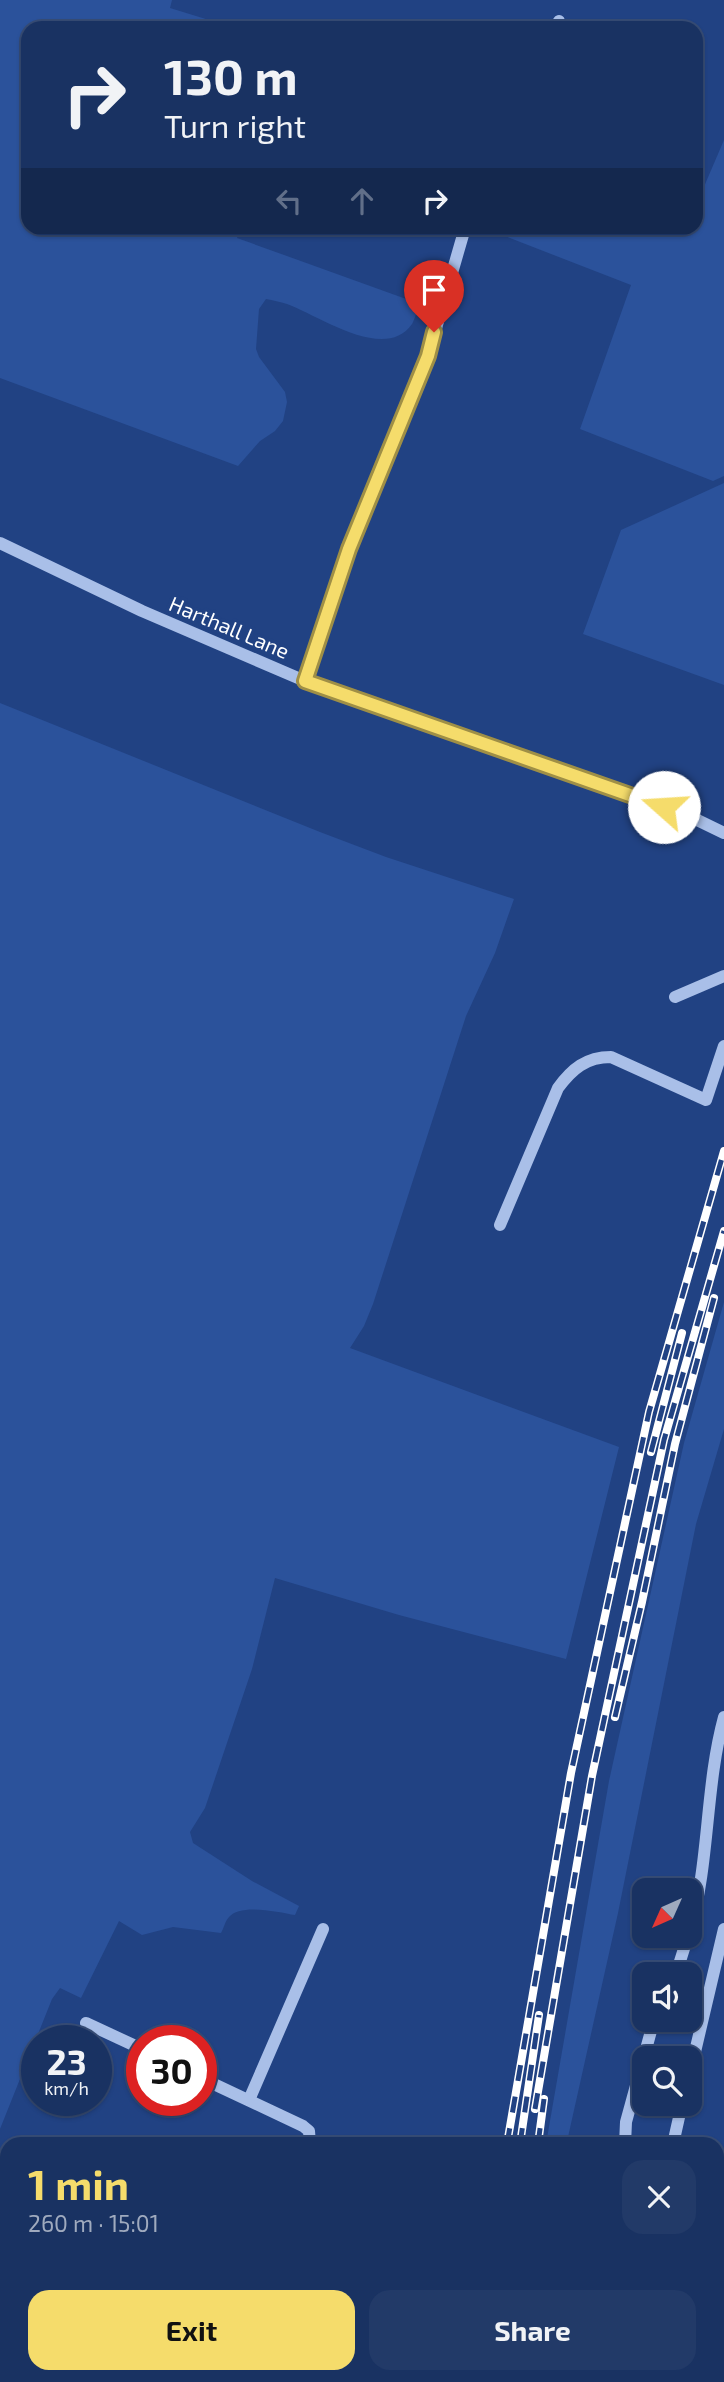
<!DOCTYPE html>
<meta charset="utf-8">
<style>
:root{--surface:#193262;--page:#223a68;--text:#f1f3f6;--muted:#9faabe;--line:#374d77;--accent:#f5dc6b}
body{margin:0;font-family:"Exo 2",sans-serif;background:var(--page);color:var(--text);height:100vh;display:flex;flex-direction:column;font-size:26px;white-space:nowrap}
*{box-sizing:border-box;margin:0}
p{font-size:23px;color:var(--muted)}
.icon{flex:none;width:38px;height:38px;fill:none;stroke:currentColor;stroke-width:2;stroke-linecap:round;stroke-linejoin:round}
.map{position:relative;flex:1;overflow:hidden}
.sheet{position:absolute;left:0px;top:2137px;width:724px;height:247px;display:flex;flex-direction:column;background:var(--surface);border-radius:21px 21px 0 0;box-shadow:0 2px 5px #0004,0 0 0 2px var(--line)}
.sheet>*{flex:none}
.top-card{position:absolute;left:21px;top:21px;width:682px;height:214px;border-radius:21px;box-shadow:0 2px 5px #0004,0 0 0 2px var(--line);background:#193262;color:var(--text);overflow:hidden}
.needle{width:46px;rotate:225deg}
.tools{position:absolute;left:632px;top:1878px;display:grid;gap:14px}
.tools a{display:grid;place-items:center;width:70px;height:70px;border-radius:14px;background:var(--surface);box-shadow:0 2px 5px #0004,0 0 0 2px var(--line);font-size:35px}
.speed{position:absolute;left:21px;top:2025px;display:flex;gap:14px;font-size:35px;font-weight:700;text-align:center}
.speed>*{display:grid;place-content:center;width:91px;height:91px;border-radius:50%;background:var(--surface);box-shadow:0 2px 5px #0004,0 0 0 2px var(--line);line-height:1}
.speed small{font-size:18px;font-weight:400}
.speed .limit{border:10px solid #d22;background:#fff;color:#111}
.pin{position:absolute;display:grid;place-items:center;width:60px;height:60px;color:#fff;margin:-72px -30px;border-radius:50% 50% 50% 0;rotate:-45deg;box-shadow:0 0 7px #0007}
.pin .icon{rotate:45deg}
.me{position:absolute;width:77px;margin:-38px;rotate:289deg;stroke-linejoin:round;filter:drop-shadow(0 0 5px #0008)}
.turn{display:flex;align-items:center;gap:24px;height:147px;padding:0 28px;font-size:32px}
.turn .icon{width:91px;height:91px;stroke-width:2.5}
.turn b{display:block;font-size:49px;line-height:60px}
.lanes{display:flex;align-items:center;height:66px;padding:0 28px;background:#0003;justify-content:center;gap:35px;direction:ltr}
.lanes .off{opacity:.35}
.round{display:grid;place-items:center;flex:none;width:74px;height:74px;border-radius:21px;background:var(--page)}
.headline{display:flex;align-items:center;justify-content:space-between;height:119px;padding:0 28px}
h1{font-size:42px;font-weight:700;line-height:52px;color:var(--accent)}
.primary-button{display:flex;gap:14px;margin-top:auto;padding:14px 28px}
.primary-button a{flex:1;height:80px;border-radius:21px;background:var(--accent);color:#111;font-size:28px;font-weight:700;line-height:80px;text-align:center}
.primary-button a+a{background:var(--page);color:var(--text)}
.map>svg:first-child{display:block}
.green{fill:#2b529b}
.water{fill:#172f63;stroke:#9db8ea;stroke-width:2}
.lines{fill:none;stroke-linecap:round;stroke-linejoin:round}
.minor{stroke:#a9bfe8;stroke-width:12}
.rail-casing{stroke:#fff;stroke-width:8}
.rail{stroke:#214283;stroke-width:5;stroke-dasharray:16;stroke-linecap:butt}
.route-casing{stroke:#9f8f46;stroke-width:18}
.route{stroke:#f5dc6b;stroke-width:12}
.labels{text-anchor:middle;stroke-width:7;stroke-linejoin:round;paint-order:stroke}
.street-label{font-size:21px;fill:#fff;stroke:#214283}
</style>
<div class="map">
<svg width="724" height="2382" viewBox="0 0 724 2382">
<rect width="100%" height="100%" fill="#214283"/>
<!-- green -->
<path class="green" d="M0,0h172l-2,8 65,20h-207v200h213l-4,10 183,66c-3,6 -5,15 -8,20 -27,39 -94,-9 -125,-20 -7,-2 -14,-4 -21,-5l-7,10 -3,40 3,8 26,35 2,10 -4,19 -8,10 -15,10 -22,25 -238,-88z
M724,140v336l-11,5 -133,-52 51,-144 -147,-57h212l1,-25z
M724,483v202l-141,-51 38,-104z
M0,703l320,129 66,25 128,42 -19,54 -29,63 -93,288 -9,22 -14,22 269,99 -53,212 -167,-44 -124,-37 -23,91 -47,139 -15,24 3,11 59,38 47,25 -4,9c-16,-3 -55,-12 -66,2 -4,4 -5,11 -8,16l-48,-6 -31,8 -23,-14 -38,77 -21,-10 -8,11 -52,130z
M724,1302v127l-28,95 -78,389 -50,224 26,7h-48l63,-363 75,-338z
M519,2377v-1l48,1 -3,5h-45z"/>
<!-- water -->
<path class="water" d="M724,2210v76l-6,-2v-53z"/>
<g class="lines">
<!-- minor -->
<path class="minor" d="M555,28l4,-7
M0,543l142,68 163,70 384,135 35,17
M305,681l44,-132 79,-193 37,-128
M675,997l49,-21
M500,1225l58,-137c14,-19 28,-31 53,-31l95,43 18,-54
M690,1930c20,-69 15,-143 34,-213
M676,1974l12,-38
M86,2023l56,26
M690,2073l34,-144
M201,2078l102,48 6,5 1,13
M249,2100l74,-171
M625,2144l1,-22 25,-91 5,-11
M673,2144l9,-40
M718,2320l6,2
M0,2345l7,4
M718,2357l6,3
M62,2376l10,6
M248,2382l3,-6
M599,2382l2,-6"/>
<defs>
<path id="rail" d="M651,1452l31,-119
M615,1717l27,-115 33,-158 39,-146
M535,2109l57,-333 72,-336 60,-209
M507,2144l64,-371 78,-361 75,-261
M520,2144l19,-129
M538,2144l6,-45
M481,2382v-6
M503,2382v-6"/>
</defs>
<!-- rail casing -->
<use href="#rail" class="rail-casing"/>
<!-- rail -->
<use href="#rail" class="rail"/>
</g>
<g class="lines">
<defs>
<path id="route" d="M434,332l-6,24 -79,193 -44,132 359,126"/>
</defs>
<!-- route casing -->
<use href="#route" class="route-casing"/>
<!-- route -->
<use href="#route" class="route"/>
</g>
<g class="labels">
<!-- street labels -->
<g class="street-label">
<text transform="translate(229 628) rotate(23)" y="7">Harthall Lane</text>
</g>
</g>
</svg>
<div class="tools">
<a><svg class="needle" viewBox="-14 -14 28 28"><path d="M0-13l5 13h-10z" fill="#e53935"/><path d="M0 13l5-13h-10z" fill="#9faabe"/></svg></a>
<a><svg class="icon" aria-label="sound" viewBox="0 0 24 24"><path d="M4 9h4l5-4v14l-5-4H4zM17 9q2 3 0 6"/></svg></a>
<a><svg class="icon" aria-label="search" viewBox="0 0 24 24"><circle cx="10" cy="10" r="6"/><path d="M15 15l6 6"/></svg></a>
</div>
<div class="speed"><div>23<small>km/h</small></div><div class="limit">30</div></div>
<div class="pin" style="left:434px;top:332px;background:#d93025"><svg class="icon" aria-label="arrive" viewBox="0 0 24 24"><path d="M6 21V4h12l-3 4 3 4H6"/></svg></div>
<svg class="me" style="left:664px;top:807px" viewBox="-20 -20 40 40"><circle r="19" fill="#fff"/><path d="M0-13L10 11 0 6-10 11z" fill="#f5dc6b"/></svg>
<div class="top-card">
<div class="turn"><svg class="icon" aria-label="right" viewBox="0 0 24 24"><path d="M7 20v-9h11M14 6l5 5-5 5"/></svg><div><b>130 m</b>Turn right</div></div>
<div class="lanes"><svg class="icon off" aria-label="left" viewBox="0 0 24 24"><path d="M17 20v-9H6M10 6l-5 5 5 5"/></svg><svg class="icon off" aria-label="ahead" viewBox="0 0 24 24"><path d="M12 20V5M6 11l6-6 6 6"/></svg><svg class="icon" aria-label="right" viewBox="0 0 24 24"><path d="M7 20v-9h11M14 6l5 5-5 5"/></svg></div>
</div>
<section class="sheet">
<div class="headline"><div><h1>1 min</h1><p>260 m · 15:01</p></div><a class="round"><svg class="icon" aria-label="close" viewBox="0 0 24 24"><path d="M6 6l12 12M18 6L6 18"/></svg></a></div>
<div class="primary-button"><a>Exit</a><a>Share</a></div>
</section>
</div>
